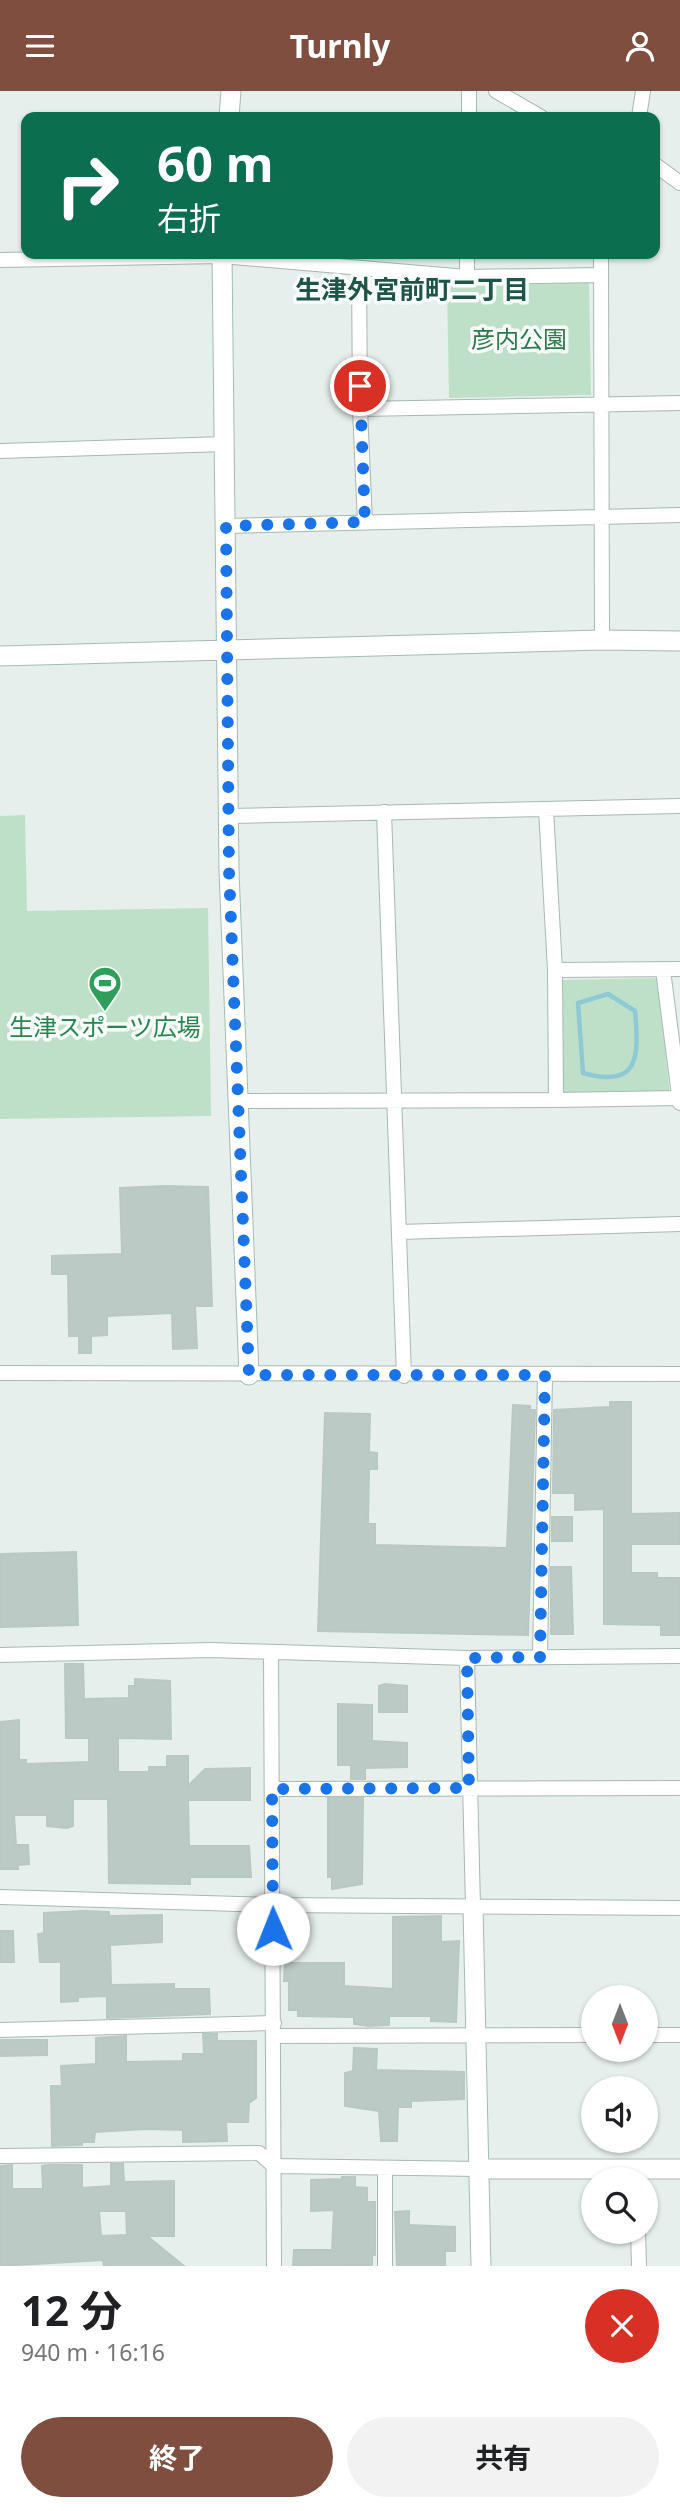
<!DOCTYPE html>
<html lang="ja">
<meta charset="utf-8">
<style>
:root{--surface:#fff;--page:#f2f2f2;--text:#202124;--muted:#757577;--accent:#7f4e3f}
body{margin:0;font-family:"Noto Sans","Noto Sans JP",sans-serif;background:var(--page);color:var(--text);height:100vh;display:flex;flex-direction:column;font-size:26px;white-space:nowrap}
*{box-sizing:border-box;margin:0}
p{font-size:23px;color:var(--muted)}
.icon{flex:none;width:38px;height:38px;fill:none;stroke:currentColor;stroke-width:2;stroke-linecap:round;stroke-linejoin:round}
.map{position:relative;height:2175px;overflow:hidden}
.drawer{display:flex;flex-direction:column;background:var(--surface);flex:1}
.drawer>*{flex:none}
.top-card{position:absolute;left:21px;top:21px;width:639px;height:147px;border-radius:14px;box-shadow:0 2px 5px #0004;background:#0b6e4f;color:#fff;overflow:hidden}
.needle{width:46px;rotate:180deg}
.fabs{position:absolute;left:581px;top:1894px;display:grid;gap:14px}
.fabs a{display:grid;place-items:center;width:77px;height:77px;border-radius:50%;background:var(--surface);box-shadow:0 2px 5px #0004;font-size:35px}
.pin{position:absolute;display:grid;place-items:center;width:60px;height:60px;color:#fff;margin:-30px;border:4px solid #fff;border-radius:50%;box-shadow:0 2px 7px #0007}
.me{position:absolute;width:77px;margin:-38px;rotate:359deg;stroke-linejoin:round;filter:drop-shadow(0 0 5px #0008)}
.turn{display:flex;align-items:center;gap:24px;height:147px;padding:0 21px;font-size:32px}
.turn .icon{width:91px;height:91px;stroke-width:2.5}
.turn b{display:block;font-size:49px;line-height:60px}
.round{display:grid;place-items:center;flex:none;width:74px;height:74px;border-radius:37px;background:var(--page)}
.headline{display:flex;align-items:center;justify-content:space-between;height:119px;padding:0 21px}
h1{font-size:42px;font-weight:700;line-height:52px}
.button{display:flex;gap:14px;margin-top:auto;padding:14px 21px}
.button a{flex:1;height:80px;border-radius:42px;background:var(--accent);color:#fff;font-size:28px;font-weight:700;line-height:80px;text-align:center}
.button a+a{background:var(--page);color:var(--text)}
header{display:flex;justify-content:space-between;align-items:center;height:91px;padding:0 21px;background:var(--accent);color:#fff;font-size:32px;font-weight:700}
.map>svg:first-child{display:block}
.green{fill:#bfe0c8}
.lines{fill:none;stroke-linecap:round;stroke-linejoin:round}
.stream{stroke:#8ec9d4;stroke-width:4.5}
.building{fill:#bbcac4;stroke:#b8c9c2;stroke-width:2;fill-rule:evenodd}
.street-casing{stroke:#a8b8b2;stroke-width:16}
.secondary-casing{stroke:#a4bbb3;stroke-width:21}
.street{stroke:#fff;stroke-width:14}
.secondary{stroke:#fff;stroke-width:19}
.route{stroke:#1a73e8;stroke-width:12;stroke-dasharray:0 21.6}
.labels{text-anchor:middle;stroke-width:7;stroke-linejoin:round;paint-order:stroke}
.park-label{font-size:24px;fill:#2d7a4b;stroke:#f7fbf9}
.leisure-label{font-size:24px;fill:#27864d;stroke:#f7fbf9}
.neighbourhood-label{font-size:26px;font-weight:bold;fill:#1f5548;stroke:#f7fbf9}
</style>
<header><svg class="icon" aria-label="menu" viewBox="0 0 24 24"><path d="M4 6h16M4 12h16M4 18h16"/></svg>Turnly<svg class="icon" aria-label="person" viewBox="0 0 24 24"><circle cx="12" cy="8" r="4"/><path d="M4 21q1-7 8-7t8 7"/></svg></header>
<div class="map">
<svg width="680" height="2175" viewBox="0 0 680 2175">
<rect width="100%" height="100%" fill="#e6efeb"/>
<!-- green -->
<path class="green" d="M589,190l2,114 -142,3 -2,-114z
M25,724l2,96 181,-3 3,208 -211,3v-303z
M658,887l12,118 -108,1 -5,-117z"/>
<g class="lines">
<!-- stream -->
<path class="stream" d="M608,903l27,17c4,45 5,78 -52,62l-5,-70z"/>
</g>
<!-- building -->
<path class="building" d="M165,1095l43,1 4,119h-17l2,42 -24,1 -1,-36 -65,3v19l-16,1v17h-12v-17h-10l-1,-62h-16v-18l70,-2 -2,-66z
M610,1311h21v112l48,-1 1,31h-49v29h26v5h23v57h-19v-10l-57,-1v-115l-29,1v-17h-22l1,-83 56,-3z
M513,1314l17,1v4h5l-7,225 -210,-4 7,-218 45,1 -1,38 8,1v16h-8l-1,55h7v21l132,3z
M552,1426h20v24h-20z
M76,1461l2,73 -78,2v-73z
M551,1476h20l2,67h-22z
M65,1573h18l1,35 45,-1v-12h6v-7l35,2 1,58 -53,-1v34h31v-5h18v-11h21v30l17,-17 45,-1v32h-62l1,46h60l2,31h-61v7l-81,-1 -1,-84h-35v27l-6,2 -20,-2v-11h-33l2,30h12l1,19 -11,1v4h-18v-147l19,-2v40h7v4l63,-2v-24h-23z
M385,1593l22,2v26h-28v-26z
M338,1613l34,1v36l35,2v24l-42,1v11h-14v-14h-13z
M328,1707h35l-1,86 -30,5v-12h-4z
M84,1820l25,1v4l53,-1v27l-52,3 1,40 63,-1v5h35l1,25 -103,4v-22l-29,1v4l-17,1v-40h-21l-2,-28 6,-1v-20z
M441,1825v26l18,-1 -3,81 -25,-1v-5h-42v9l-21,1 -14,-2v-7l-56,-1v-6h-9v-29h-5l1,-18h59v23l49,3v-72z
M0,1840h13l1,31h-14z
M203,1943h14v7h39v57l-7,5 -1,19h-22l1,19 -44,1v-12l-38,-1 -50,3 -1,10h-12v3l-30,1 -1,-60h11l-1,-20 35,-2v-26l30,-2v26l57,-1v-7h21z
M0,1949h47v15l-47,1z
M354,1957l23,1 -1,21 88,2v27l-53,2v6h-13l-1,34h-16l-2,-30 -34,-5v-33l8,-2z
M111,2073h12l1,18 50,-1v55h-27l37,30h-80l-1,-6 -103,6v-100l12,-1v24h31l-1,-23 8,-1h32v23l29,-2zM99,2120h27l1,24 -26,1z
M342,2086h13v10l12,1v14h8v53h-3v10l-79,1 1,-16h38l2,-40 -23,1v-31l31,-1z
M409,2120v14l46,2v24h-10v15h-48l-2,-54z"/>
<g class="lines">
<defs>
<path id="street" d="M496,0l45,26
M469,26v-26
M639,26l4,-26
M654,73l26,19
M601,163l1,386
M0,169l222,-4 245,21 134,-2
M359,177l1,141 5,113
M467,186v-23
M360,318l320,-6
M0,360l225,-7
M226,435l454,-11
M384,721l20,564
M229,725l451,-10
M555,879l125,-1
M663,879l17,133
M556,1009l123,-2
M240,1010l316,-1 -1,-130 -9,-161
M399,1141l281,-8
M0,1282l680,1
M271,1561l3,614
M0,1564l211,-5 256,8 213,-2
M540,1566l5,-282
M467,1567l6,249
M272,1698l408,-1
M0,1806l273,8 407,3
M0,1939l274,-7
M646,1944h34
M274,1945l319,-1
M0,2065l259,-3 15,13 206,3
M385,2077v98
M638,2140l1,35"/>
<path id="secondary" d="M229,26l2,-26
M222,163l7,617 20,504
M0,565l602,-16 78,1
M473,1816l8,359
M480,2078h200"/>
</defs>
<!-- street casing -->
<use href="#street" class="street-casing"/>
<!-- secondary casing -->
<use href="#secondary" class="secondary-casing"/>
<!-- street -->
<use href="#street" class="street"/>
<!-- secondary -->
<use href="#secondary" class="secondary"/>
</g>
<g class="lines">
<!-- route -->
<path class="route" d="M273,1838l-1,-140 197,-1 -2,-130 73,-1 5,-282h-296l-20,-504 -3,-345 139,-4 -5,-136"/>
</g>
<!-- icons -->
<defs>
<symbol id="stadium-pin" viewBox="-11 -11 22 30"><path d="M0 17L-7.5 6A9.5 9.5 0 1 1 7.5 6Z" fill="#2e9e5b" stroke="#f7fbf9"/><path d="M0-5a6.5 5 0 1 0 0 10a6.5 5 0 1 0 0-10ZM-3.5-1.8h7v3.6h-7Z" fill="#fff"/></symbol>
</defs>
<g fill-rule="evenodd">
<use href="#stadium-pin" x="86" y="873" width="38" height="52"/>
</g>
<g class="labels">
<!-- park labels -->
<g class="park-label">
<text x="519" y="257">彦内公園</text>
</g>
<!-- leisure labels -->
<g class="leisure-label">
<text x="105" y="945">生津スポーツ広場</text>
</g>
<!-- neighbourhood labels -->
<g class="neighbourhood-label">
<text x="412" y="208">生津外宮前町二丁目</text>
</g>
</g>
</svg>
<div class="fabs">
<a><svg class="needle" viewBox="-14 -14 28 28"><path d="M0-13l5 13h-10z" fill="#e53935"/><path d="M0 13l5-13h-10z" fill="#757577"/></svg></a>
<a><svg class="icon" aria-label="sound" viewBox="0 0 24 24"><path d="M4 9h4l5-4v14l-5-4H4zM17 9q2 3 0 6"/></svg></a>
<a><svg class="icon" aria-label="search" viewBox="0 0 24 24"><circle cx="10" cy="10" r="6"/><path d="M15 15l6 6"/></svg></a>
</div>
<div class="pin" style="left:360px;top:295px;background:#d93025"><svg class="icon" aria-label="arrive" viewBox="0 0 24 24"><path d="M6 21V4h12l-3 4 3 4H6"/></svg></div>
<svg class="me" style="left:273px;top:1838px" viewBox="-20 -20 40 40"><circle r="19" fill="#fff"/><path d="M0-13L10 11 0 6-10 11z" fill="#1a73e8"/></svg>
<div class="top-card">
<div class="turn"><svg class="icon" aria-label="right" viewBox="0 0 24 24"><path d="M7 20v-9h11M14 6l5 5-5 5"/></svg><div><b>60 m</b>右折</div></div>
</div>
</div>
<section class="drawer">
<div class="headline"><div><h1>12 分</h1><p>940 m · 16:16</p></div><a class="round" style="background:#d93025;color:#fff"><svg class="icon" aria-label="close" viewBox="0 0 24 24"><path d="M6 6l12 12M18 6L6 18"/></svg></a></div>
<div class="button"><a>終了</a><a>共有</a></div>
</section>
